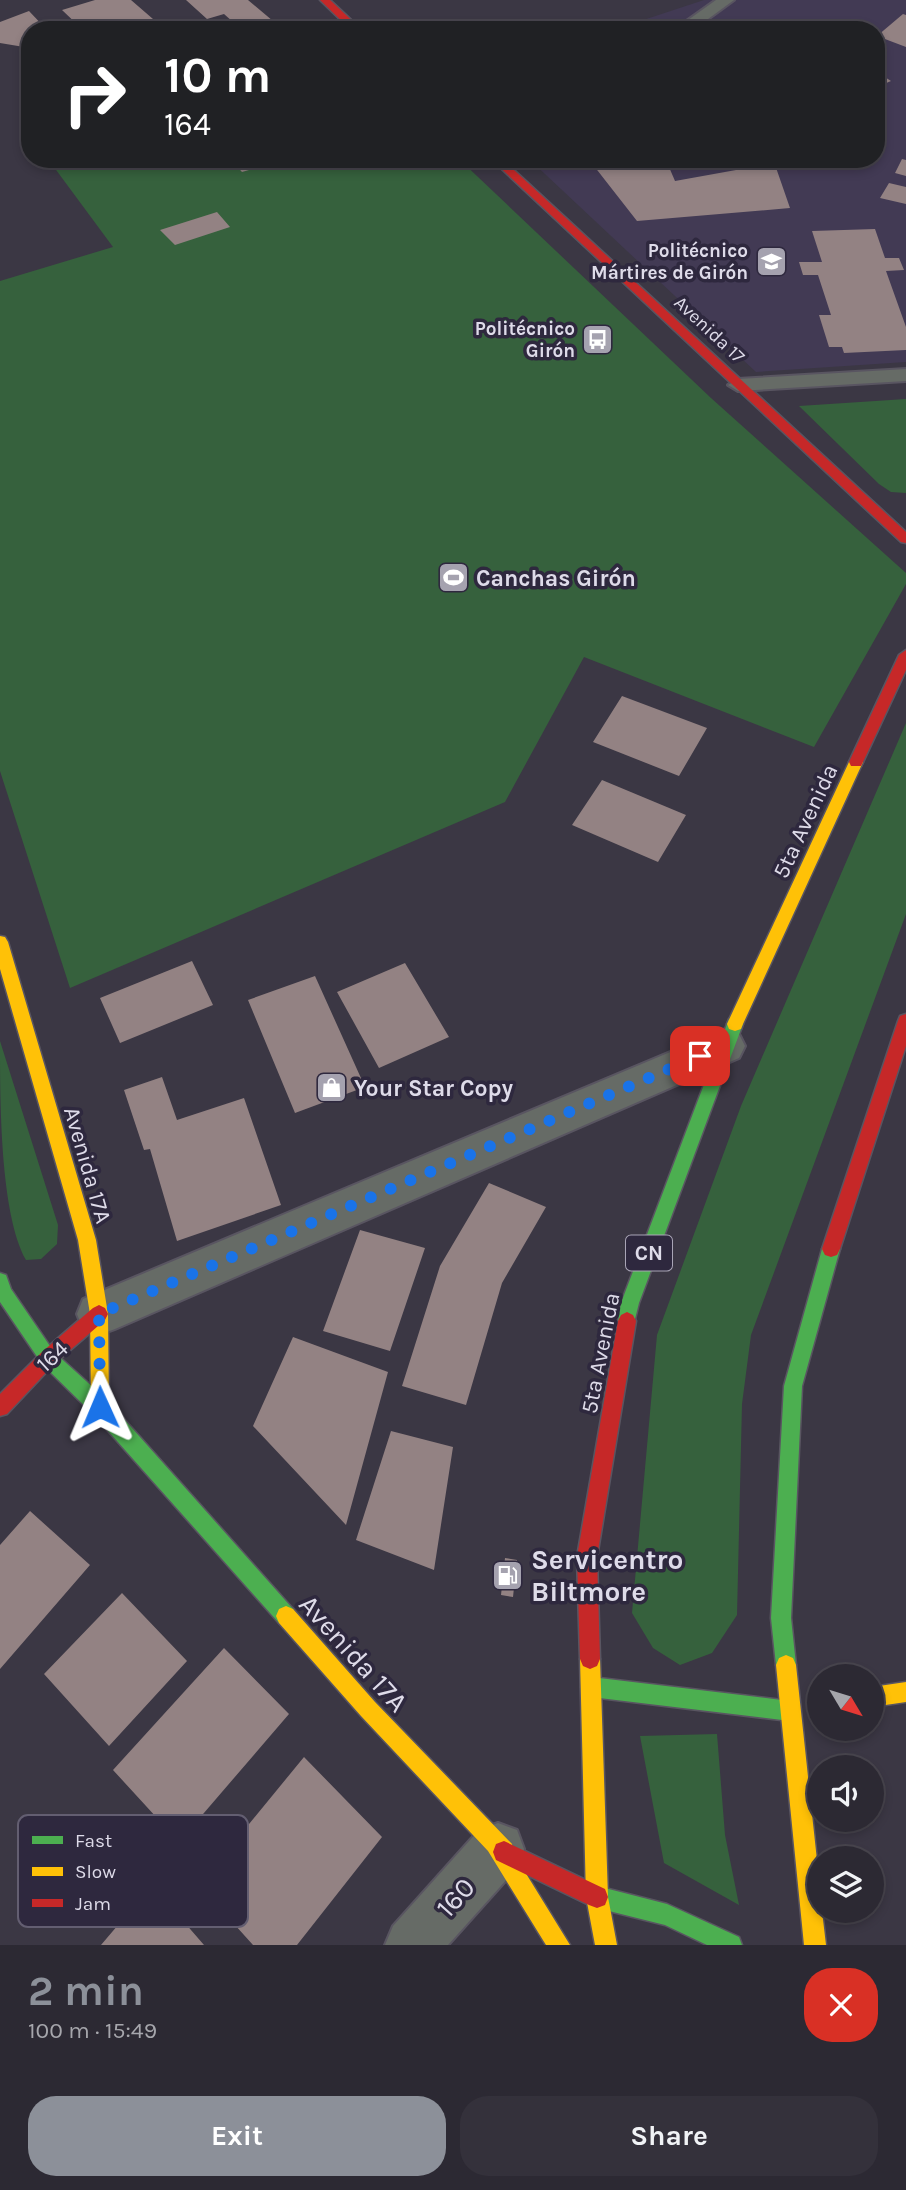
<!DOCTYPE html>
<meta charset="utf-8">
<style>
:root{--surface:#2c2933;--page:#34313b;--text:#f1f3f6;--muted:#a6a6ac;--line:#48454e;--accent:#8c9099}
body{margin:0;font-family:Karla,sans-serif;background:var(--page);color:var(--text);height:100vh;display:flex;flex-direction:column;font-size:26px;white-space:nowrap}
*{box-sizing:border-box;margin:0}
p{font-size:23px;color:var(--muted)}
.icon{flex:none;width:38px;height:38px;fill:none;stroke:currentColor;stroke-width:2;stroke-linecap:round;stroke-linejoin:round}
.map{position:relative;height:1945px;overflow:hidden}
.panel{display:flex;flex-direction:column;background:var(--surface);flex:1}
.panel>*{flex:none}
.banner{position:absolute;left:21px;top:21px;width:864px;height:147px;border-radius:28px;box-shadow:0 4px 10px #0003,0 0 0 2px var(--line);background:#202124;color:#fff;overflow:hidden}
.needle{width:46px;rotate:128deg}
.controls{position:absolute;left:807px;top:1664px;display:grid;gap:14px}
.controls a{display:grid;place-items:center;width:77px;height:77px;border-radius:50%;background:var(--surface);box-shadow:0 4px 10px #0003,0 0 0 2px var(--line);font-size:35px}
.pin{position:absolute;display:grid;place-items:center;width:60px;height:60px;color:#fff;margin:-30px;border-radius:14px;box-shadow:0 4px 10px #0006}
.me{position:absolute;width:77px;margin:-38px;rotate:359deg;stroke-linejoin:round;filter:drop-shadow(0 0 5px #0008)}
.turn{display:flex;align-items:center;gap:24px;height:147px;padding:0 28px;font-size:32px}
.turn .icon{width:91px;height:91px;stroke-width:2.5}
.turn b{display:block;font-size:49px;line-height:60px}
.round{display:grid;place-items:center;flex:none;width:74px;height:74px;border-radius:28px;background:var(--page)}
.head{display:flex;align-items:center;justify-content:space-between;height:119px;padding:0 28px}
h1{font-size:42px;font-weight:700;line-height:52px;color:var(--accent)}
.cta{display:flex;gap:14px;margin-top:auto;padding:14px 28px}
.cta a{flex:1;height:80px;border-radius:28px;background:var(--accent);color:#fff;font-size:28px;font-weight:700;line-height:80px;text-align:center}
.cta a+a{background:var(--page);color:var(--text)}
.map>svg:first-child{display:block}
.built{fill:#423a54}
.green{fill:#36613d}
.building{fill:#938283}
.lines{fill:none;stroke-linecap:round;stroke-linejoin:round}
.lane-casing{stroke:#595561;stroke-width:4}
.street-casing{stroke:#595561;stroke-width:4}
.fast-casing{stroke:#595561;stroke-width:3}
.slow-casing{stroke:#595561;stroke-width:3}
.jam-casing{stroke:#595561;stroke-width:3}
.lane{fill:#666b66;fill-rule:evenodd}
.street{fill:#666b66;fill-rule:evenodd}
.fast{fill:#4caf50;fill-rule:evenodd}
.slow{fill:#ffc107;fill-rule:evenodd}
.jam{fill:#c62828;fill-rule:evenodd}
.route{stroke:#1a73e8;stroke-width:12;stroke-dasharray:0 21.6}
.labels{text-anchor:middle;stroke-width:7;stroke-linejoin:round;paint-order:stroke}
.far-poi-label{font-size:19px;font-weight:bold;fill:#dedbe9;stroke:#2e283e;text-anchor:end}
.far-street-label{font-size:19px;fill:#dedbe9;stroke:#2e283e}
.shield{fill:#2e283e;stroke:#a9a5b6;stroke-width:2}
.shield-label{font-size:21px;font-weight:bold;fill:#dedbe9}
.poi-label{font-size:23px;font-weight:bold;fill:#dedbe9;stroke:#2e283e;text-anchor:start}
.street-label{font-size:23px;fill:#dedbe9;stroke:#2e283e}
.near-poi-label{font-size:28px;font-weight:bold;fill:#dedbe9;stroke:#2e283e;text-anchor:start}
.near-street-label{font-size:28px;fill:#dedbe9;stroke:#2e283e}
.key{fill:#2e283e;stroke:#635e71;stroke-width:2}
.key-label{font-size:19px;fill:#dedbe9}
</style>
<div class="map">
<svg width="906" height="1945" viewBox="0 0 906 1945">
<rect width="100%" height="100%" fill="#3b3744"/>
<!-- built -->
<path class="built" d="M704,0h202v362l-150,10 -227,-213h348v-129h-264z"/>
<!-- green -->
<path class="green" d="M48,159h411l252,239 195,175v11l-92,163 -230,-90 -79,145 -435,186 -70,-217v-490l113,-34z
M906,399v94l-15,-1 -12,-8 -80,-78z
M906,723v191l-155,421 -9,69 -5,211 -25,38 -32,12 -27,-17 -21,-35 25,-278 84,-229z
M0,1041l58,184 -1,19 -16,15 -15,1c-26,-46 -26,-160 -26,-219z
M717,1734l8,101 14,70 -75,-42 -24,-127z"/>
<!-- building -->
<path class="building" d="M95,0h36l22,19 -27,11h-43l-21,-20z
M186,0h62l25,21 -31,9 -18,-16 -17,5z
M29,11l18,19h-17v18l-30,-5v-21z
M903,14l3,1v32l-29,-11z
M877,72l14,9 -14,6z
M230,159h53l1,1 -42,12z
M615,159h26l7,10 21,-2 6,14 61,-11 -5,-11h42l17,49 -153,13 -43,-55z
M902,159l4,1v16l-11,-3z
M889,183l17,4v17l-26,-6z
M217,212l13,15 -55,18 -15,-15z
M875,229l10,29h14l5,12 -18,1 20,56v23l-62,3 -2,-6h-13l-10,-32h12l-13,-40h-15l-4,-13h23l-10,-31z
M622,696l85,32 -28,48 -86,-34z
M602,780l84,35 -28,47 -86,-37z
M192,961l21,44 -93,38 -20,-45z
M405,963l44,74 -70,31 -42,-76z
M315,976l50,111 -70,26 -47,-113z
M162,1077l15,43 67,-22 37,107 -104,36 -27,-92 -6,1 -20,-60z
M489,1183l57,24 -44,76 -36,122 -64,-19 38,-120z
M360,1230l65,18 -35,103 -67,-20z
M293,1337l95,35 -42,153 -93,-99z
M391,1431l62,16 -19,123 -78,-30z
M30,1511l60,54 -90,104v-124z
M505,1558l12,2 -4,37 -12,-2z
M122,1593l65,68 -78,85 -65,-72z
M224,1648l65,66 -110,128 -66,-72z
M304,1757l78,80 -85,108h-44l-54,-60z
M152,1885l52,60h-103z"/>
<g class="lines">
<defs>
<path id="lane" d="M716,0h18l-41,30h-19z
M906,369v12l-168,10 -10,-6 10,-6z"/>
<path id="street" d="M725,1029l14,5 6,12 -6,12 -624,271 -16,6 -16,-6 -6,-15 6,-15z
M498,1823l19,7 7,19 -7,19 -69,77h-63l8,-19 86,-96z"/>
<path id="fast" d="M735,1017l6,2 2,5 -104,279 -6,24 -6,3 -6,-3 -3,-6 3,-18 106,-279 2,-5z
M831,1241l6,2 3,6 -38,137 -11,232 5,47 -3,7 -7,3 -7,-3 -3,-7 -5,-47 13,-232 38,-137 3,-6z
M0,1273l6,2 5,14 43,63 53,48 186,209 3,7 -3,7 -7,3 -7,-3 -186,-209 -51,-50 -42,-62z
M591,1677l199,24 7,3 3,7 -3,7 -7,3 -199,-24 -7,-3 -3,-7 3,-7z
M597,1886l70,18 72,33 3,8h-35l-42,-20 -68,-17 -8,-3 -3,-8 3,-8z"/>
<path id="slow" d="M856,757l7,5 -120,262 -2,5 -6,2 -6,-2 -2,-5 122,-262z
M0,936l5,1 3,5 88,298 12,74 1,93 -2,7 -7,2 -7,-2 -2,-7 -1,-93 -12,-74 -78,-271z
M286,1606l7,3 82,93 137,142 2,10 56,91h-24l-58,-94 -127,-135 -82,-93 -3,-7 3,-7z
M590,1649l7,3 3,7 8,238 9,48h-22l-9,-48 -6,-238 3,-7z
M786,1655l7,3 3,7 23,214v32h3l4,34h-22l-28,-280 3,-7z
M906,1682v20l-34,5v-20z"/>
<path id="jam" d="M320,0h10l32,30h-11z
M491,159h11l404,373v11l-5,-1z
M906,650v20l-43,92 -2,4h-10l-2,-4 50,-107z
M906,1014v32l-66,203 -3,6 -6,2 -6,-2 -3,-6 76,-228 2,-5z
M99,1305l6,3 3,6 -3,6 -51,44 -47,50 -7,2v-22l42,-42 51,-44z
M627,1312l6,3 3,6 -39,236 3,102 -3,7 -7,3 -7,-3 -3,-7 -3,-102 41,-236 3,-6z
M504,1841l101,48 3,8 -3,8 -8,3 -8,-3 -93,-45 -3,-8 3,-8z"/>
</defs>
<!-- lane casing -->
<use href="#lane" class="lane-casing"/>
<!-- street casing -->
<use href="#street" class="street-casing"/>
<!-- fast casing -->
<use href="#fast" class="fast-casing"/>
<!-- slow casing -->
<use href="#slow" class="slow-casing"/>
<!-- jam casing -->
<use href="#jam" class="jam-casing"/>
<!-- lane -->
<use href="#lane" class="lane"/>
<!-- street -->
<use href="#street" class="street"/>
<!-- fast -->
<use href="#fast" class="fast"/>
<!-- slow -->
<use href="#slow" class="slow"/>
<!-- jam -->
<use href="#jam" class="jam"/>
</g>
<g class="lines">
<!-- route -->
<path class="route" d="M100,1407l-1,-93 601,-258"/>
</g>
<!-- icons -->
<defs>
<symbol id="school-square" viewBox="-11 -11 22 22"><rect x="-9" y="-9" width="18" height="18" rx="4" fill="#a5a2af" stroke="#2e283e"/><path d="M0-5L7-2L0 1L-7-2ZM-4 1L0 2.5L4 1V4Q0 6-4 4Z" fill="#fff"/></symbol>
<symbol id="bus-square" viewBox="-11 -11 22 22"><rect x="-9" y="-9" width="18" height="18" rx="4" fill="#a5a2af" stroke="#2e283e"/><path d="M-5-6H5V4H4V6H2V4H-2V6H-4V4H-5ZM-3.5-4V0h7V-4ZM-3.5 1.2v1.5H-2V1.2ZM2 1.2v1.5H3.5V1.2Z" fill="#fff"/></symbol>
<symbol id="stadium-square" viewBox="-11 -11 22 22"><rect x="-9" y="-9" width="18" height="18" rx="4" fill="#a5a2af" stroke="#2e283e"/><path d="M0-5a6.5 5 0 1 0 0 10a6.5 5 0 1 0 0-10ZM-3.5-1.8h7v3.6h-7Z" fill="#fff"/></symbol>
<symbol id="shop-square" viewBox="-11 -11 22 22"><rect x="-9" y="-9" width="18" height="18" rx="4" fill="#a5a2af" stroke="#2e283e"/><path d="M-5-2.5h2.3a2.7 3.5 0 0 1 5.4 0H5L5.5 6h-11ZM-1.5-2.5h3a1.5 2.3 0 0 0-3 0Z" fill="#fff"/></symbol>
<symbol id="fuel-square" viewBox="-11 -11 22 22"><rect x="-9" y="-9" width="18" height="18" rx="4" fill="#a5a2af" stroke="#2e283e"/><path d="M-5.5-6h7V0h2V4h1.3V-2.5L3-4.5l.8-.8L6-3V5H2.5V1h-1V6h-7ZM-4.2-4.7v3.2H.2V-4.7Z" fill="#fff"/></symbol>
</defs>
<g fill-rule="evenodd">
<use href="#school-square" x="754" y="244" width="35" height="35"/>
<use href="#bus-square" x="580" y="322" width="35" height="35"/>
<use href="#stadium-square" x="436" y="560" width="35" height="35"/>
<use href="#shop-square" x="314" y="1070" width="35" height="35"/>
<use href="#fuel-square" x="490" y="1558" width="35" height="35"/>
</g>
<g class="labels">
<!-- far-poi labels -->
<g class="far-poi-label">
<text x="748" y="257">Politécnico<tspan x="748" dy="22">Mártires de Girón</tspan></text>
<text x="575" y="335">Politécnico<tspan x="575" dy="22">Girón</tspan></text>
</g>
<!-- far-street labels -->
<g class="far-street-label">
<text transform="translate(710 329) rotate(43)" y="7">Avenida 17</text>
</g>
<!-- shield labels -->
<rect class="shield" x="626" y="1235.5" width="46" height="35" rx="5"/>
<g class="shield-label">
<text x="649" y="1260">CN</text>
</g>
<!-- poi labels -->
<g class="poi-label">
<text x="476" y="586">Canchas Girón</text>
<text x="354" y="1096">Your Star Copy</text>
</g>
<!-- street labels -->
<g class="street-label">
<text transform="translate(805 821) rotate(-65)" y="8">5ta Avenida</text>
<text transform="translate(88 1165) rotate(74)" y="8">Avenida 17A</text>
<text transform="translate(600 1353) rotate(-79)" y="8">5ta Avenida</text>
<text transform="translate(52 1356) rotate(-43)" y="8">164</text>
</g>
<!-- near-poi labels -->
<g class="near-poi-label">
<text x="531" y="1569">Servicentro<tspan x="531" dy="32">Biltmore</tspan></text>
</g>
<!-- near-street labels -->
<g class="near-street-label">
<text transform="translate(354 1653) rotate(48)" y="10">Avenida 17A</text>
<text transform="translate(455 1897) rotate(-48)" y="10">160</text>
</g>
</g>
<!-- legend -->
<rect x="18" y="1815" width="230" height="112" rx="10" class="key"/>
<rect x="32" y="1836" width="31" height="8" fill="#4caf50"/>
<rect x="32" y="1867" width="31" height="9" fill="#ffc107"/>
<rect x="32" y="1899" width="31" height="8" fill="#c62828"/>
<g class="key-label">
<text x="75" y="1847">Fast</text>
<text x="75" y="1878">Slow</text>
<text x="75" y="1910">Jam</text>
</g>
</svg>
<div class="controls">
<a><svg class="needle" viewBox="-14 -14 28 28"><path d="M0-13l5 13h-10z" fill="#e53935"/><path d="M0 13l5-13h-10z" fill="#a6a6ac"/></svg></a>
<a><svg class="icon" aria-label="sound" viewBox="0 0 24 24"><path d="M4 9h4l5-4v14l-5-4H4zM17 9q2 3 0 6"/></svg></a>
<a><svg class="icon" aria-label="layers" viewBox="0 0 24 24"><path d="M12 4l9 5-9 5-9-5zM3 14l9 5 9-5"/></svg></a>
</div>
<div class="pin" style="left:700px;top:1056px;background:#d93025"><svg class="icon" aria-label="arrive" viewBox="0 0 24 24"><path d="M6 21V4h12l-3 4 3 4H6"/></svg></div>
<svg class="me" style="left:100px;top:1407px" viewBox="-20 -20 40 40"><path d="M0-17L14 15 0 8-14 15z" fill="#1a73e8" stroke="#fff" stroke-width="4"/></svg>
<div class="banner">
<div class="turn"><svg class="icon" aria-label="right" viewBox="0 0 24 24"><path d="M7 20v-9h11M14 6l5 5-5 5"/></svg><div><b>10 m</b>164</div></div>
</div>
</div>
<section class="panel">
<div class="head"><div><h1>2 min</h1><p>100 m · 15:49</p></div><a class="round" style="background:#d93025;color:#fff"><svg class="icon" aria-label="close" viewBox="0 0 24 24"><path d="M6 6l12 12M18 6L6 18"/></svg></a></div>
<div class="cta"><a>Exit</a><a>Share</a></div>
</section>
